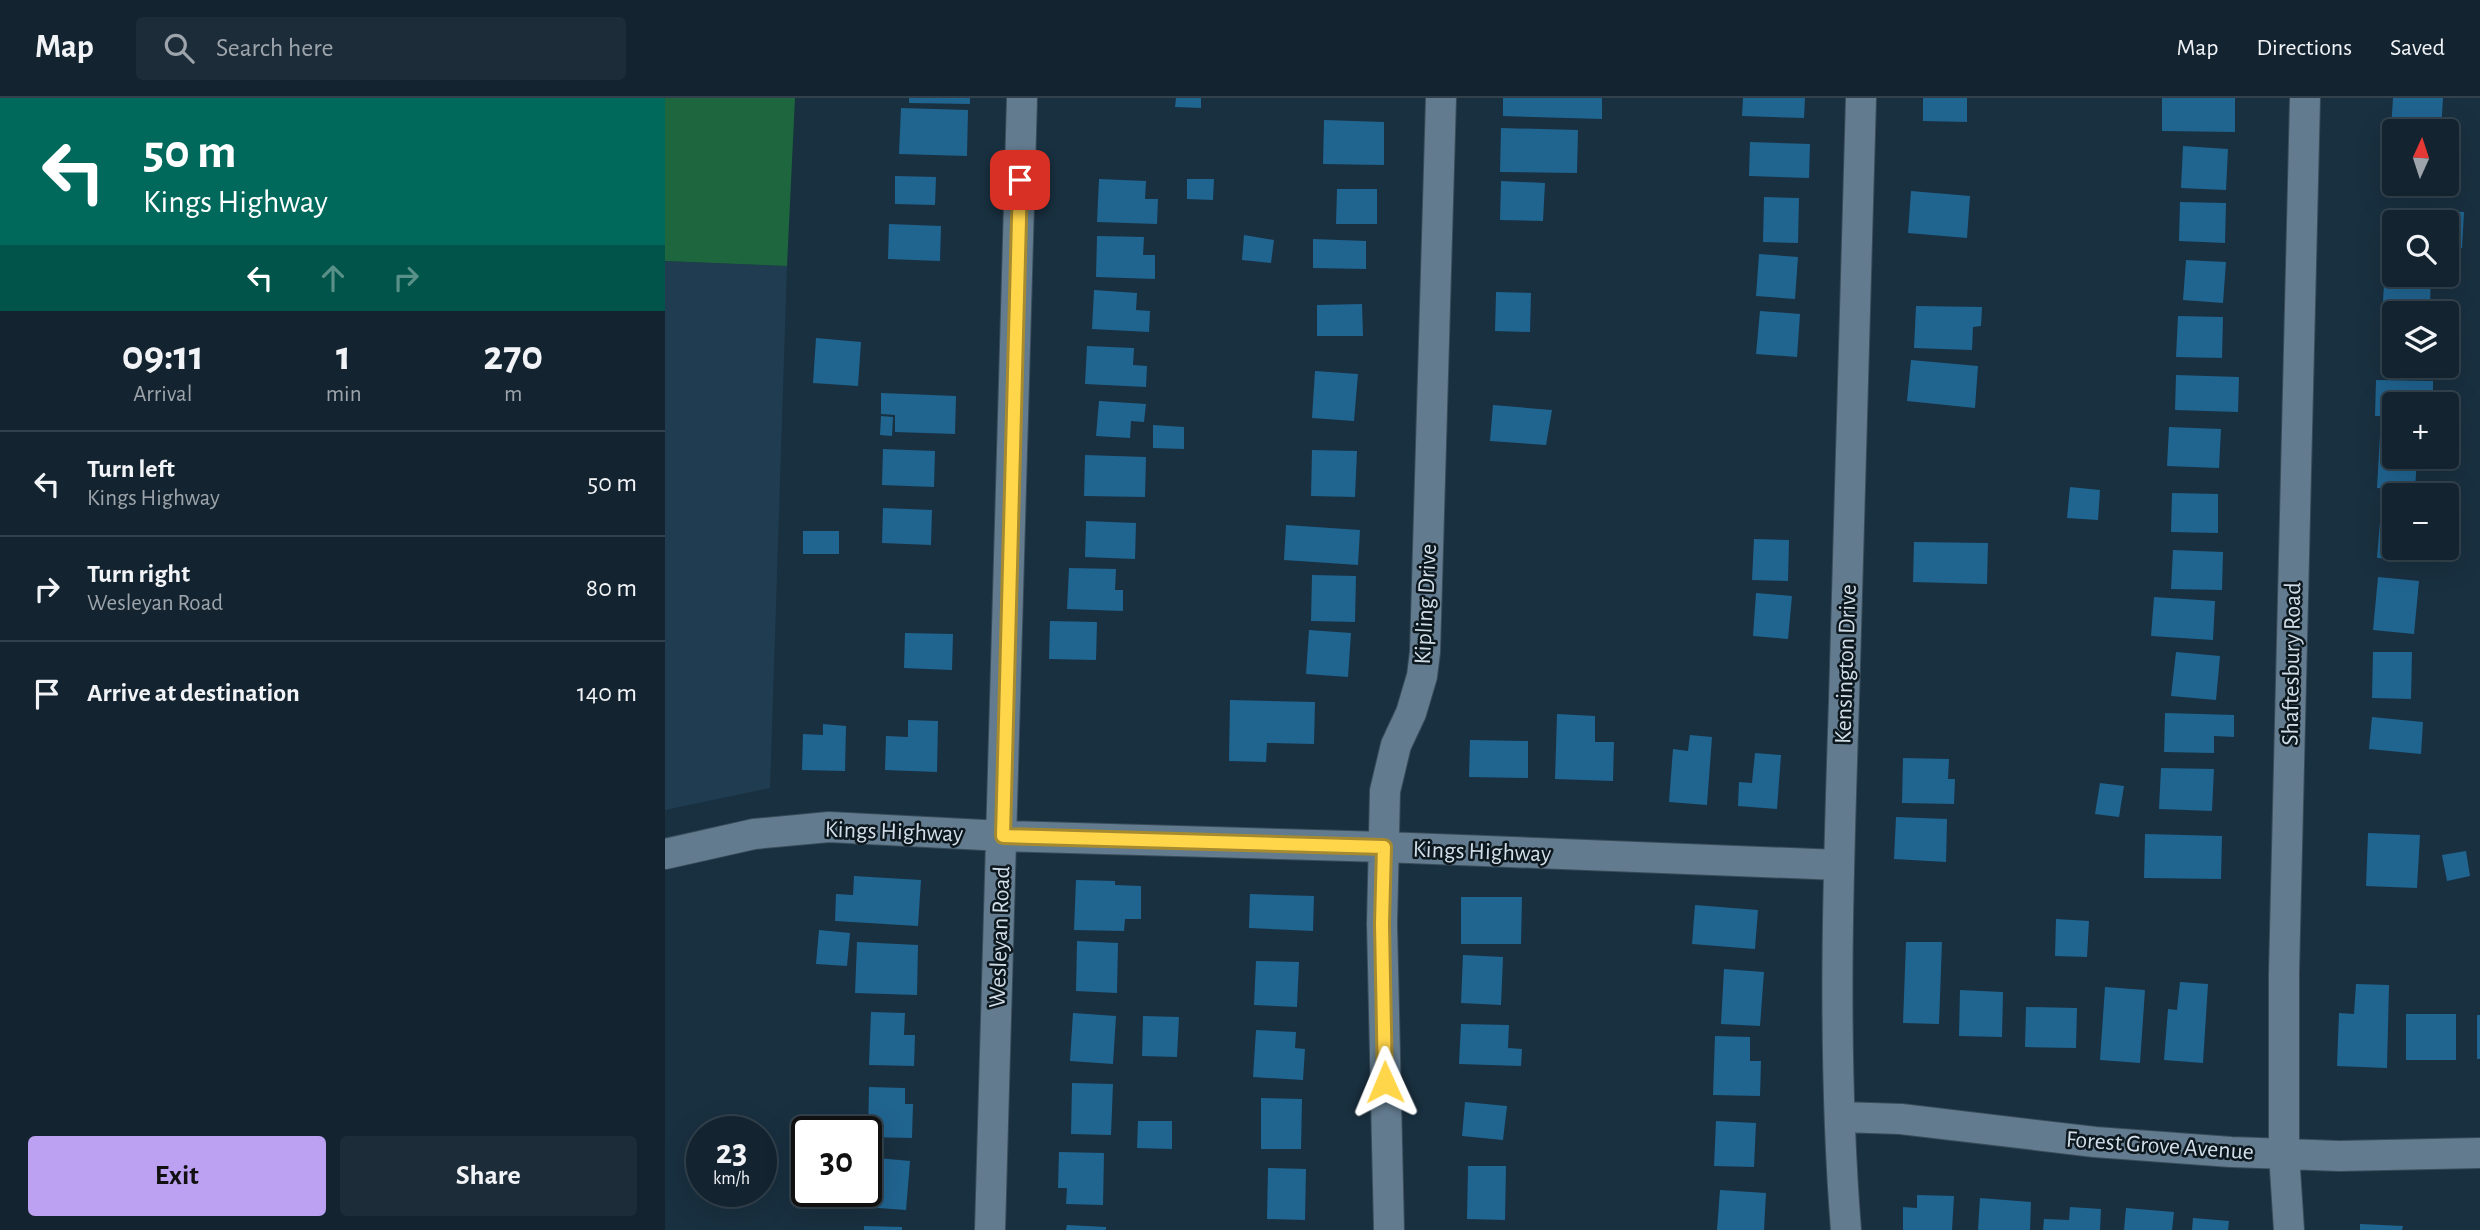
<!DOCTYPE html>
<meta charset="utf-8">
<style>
:root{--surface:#132430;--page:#1c2c38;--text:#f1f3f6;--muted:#9da4ab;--line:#32414c;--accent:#bca0f2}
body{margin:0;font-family:"Alegreya Sans",sans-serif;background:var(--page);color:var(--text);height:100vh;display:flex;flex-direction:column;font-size:26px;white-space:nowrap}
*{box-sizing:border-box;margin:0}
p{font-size:23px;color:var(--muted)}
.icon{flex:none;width:38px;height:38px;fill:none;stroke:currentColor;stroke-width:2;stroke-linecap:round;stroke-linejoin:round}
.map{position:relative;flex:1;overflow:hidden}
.sheet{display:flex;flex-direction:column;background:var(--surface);width:665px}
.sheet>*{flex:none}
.top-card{background:#00695c;color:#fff;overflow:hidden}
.needle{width:46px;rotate:3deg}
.buttons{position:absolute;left:1717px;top:21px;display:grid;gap:14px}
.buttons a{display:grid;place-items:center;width:77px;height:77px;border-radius:7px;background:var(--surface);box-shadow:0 7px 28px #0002,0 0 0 2px var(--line);font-size:35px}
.speed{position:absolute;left:21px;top:1018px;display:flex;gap:14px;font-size:35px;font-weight:700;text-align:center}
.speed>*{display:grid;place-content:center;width:91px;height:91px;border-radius:50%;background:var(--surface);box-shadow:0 7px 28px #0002,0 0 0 2px var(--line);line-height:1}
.speed small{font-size:18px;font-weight:400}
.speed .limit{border:4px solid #111;border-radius:10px;background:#fff;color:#111}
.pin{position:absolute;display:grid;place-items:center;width:60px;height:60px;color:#fff;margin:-30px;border-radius:14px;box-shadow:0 4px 10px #0006}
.me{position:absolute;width:77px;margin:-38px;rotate:359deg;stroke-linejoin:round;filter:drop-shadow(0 0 5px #0008)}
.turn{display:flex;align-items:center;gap:24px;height:147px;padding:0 28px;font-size:32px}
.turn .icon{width:91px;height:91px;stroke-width:2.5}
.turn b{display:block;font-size:49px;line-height:60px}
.lanes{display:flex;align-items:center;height:66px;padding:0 28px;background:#0003;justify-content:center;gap:35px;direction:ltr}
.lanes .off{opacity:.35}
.eta{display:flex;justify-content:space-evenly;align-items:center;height:119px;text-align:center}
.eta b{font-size:42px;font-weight:600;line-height:49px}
.primary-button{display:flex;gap:14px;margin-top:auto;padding:14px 28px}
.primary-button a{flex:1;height:80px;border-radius:7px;background:var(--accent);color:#111;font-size:28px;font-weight:600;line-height:80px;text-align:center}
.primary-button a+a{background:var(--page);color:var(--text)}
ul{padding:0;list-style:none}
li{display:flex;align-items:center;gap:21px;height:105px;padding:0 28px;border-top:2px solid var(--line)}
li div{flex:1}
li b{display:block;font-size:26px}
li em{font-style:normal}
header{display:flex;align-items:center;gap:42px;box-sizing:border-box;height:98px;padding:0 35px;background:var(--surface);border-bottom:2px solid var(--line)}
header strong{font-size:33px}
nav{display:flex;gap:38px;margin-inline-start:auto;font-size:24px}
.search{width:490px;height:63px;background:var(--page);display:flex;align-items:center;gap:18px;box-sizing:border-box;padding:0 24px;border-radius:7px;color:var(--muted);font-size:26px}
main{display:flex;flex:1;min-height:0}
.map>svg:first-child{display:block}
.built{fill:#1f3c50}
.green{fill:#1e663e}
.building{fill:#206490}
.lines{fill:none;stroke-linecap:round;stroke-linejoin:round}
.minor-casing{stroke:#384b59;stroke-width:32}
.minor{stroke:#627b8e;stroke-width:30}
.route-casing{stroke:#a68a30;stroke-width:18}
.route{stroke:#ffd54a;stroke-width:12}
.labels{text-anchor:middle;stroke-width:5;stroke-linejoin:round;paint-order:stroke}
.street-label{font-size:24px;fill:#d1dee9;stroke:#0d171e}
</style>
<header>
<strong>Map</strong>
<div class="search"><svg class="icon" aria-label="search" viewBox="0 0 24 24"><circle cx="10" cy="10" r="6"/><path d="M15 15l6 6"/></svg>Search here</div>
<nav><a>Map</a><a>Directions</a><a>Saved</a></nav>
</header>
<main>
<section class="sheet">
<div class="top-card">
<div class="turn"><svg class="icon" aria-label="left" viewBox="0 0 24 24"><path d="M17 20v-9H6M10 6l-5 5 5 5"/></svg><div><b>50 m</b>Kings Highway</div></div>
<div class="lanes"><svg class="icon" aria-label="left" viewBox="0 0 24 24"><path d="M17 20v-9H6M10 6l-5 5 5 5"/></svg><svg class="icon off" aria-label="ahead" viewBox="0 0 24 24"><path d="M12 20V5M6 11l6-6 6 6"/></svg><svg class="icon off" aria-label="right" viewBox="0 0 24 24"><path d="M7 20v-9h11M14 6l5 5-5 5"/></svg></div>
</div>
<div class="eta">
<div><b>09:11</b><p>Arrival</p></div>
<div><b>1</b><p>min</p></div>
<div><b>270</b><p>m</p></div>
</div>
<ul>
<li><svg class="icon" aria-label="left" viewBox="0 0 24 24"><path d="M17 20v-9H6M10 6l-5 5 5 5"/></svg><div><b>Turn left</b><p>Kings Highway</p></div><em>50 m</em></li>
<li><svg class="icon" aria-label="right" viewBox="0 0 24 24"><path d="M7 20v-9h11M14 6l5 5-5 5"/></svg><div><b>Turn right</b><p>Wesleyan Road</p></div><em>80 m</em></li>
<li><svg class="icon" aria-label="arrive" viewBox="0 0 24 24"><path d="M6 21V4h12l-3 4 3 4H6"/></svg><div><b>Arrive at destination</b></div><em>140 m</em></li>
</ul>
<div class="primary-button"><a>Exit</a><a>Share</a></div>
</section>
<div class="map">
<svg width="1815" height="1132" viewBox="0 0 1815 1132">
<rect width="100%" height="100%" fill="#193040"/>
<!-- built -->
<path class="built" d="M0,163l122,5 -17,522 -105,22z"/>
<!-- green -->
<path class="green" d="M0,0h130l-8,168 -122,-5z"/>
<!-- building -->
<path class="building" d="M244,0h61v6l-61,-1z
M511,0h25v10l-26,-1z
M838,0h99v21l-99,-3z
M1078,0h62l-1,20 -62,-2z
M1258,0h44v24l-44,-1z
M1497,0h73v34l-73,-1z
M1728,0h50l-2,33 -50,-1z
M236,10l67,2 -1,46 -68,-2z
M659,22l60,2v43l-61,-1z
M836,30l77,2 -1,43 -77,-1z
M1085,44l60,2 -1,34 -60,-2z
M1518,48l45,3 -2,41 -45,-2z
M1723,55h6v31h41v6l-48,-1z
M1782,56h5v23h-5z
M230,78l41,1 -1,28 -40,-1z
M434,81l47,2 -1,18h13l-1,25 -60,-2z
M522,81h27l-1,21 -26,-1z
M836,83l44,2 -2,38 -43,-1z
M672,91h40v35h-41z
M1246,93l59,5 -3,42 -59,-5z
M1099,99l35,1 -1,45 -35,-1z
M1515,104l46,1 -1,40 -46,-2z
M1721,111l78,3 -2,36h-15v-26h-53v24l-10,-1z
M224,126l52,2 -1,35 -52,-2z
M579,137l30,5 -3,23 -29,-3z
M432,138l47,1 -1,18h12v24l-59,-2z
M648,141l53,2v28l-53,-1z
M1094,156l39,3 -3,42 -39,-3z
M1521,162l40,2 -3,41 -40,-3z
M1720,168h9v9h37l-1,29 -47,-2z
M429,192l43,3 -1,17 14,1 -1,21 -57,-3z
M831,194l35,1 -1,39 -35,-1z
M697,206l1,32h-46v-31z
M1251,208l66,1 -1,19 -8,1 -1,23 -58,-2z
M1095,213l40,3 -3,43 -41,-3z
M1513,218l45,1 -1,41 -46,-1z
M1716,224h13v36h-14z
M151,240l45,4 -3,44 -45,-3z
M422,248l47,2 -1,17 14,1 -1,21 -61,-3z
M1246,262l67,6 -3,42 -68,-7z
M650,273l43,3 -4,47 -42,-3z
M1511,277l63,2 -1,35 -63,-2z
M1711,282l57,1v23h-39v12h-19z
M216,295l75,3 -1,38 -60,-2v-17l-14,-1z
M434,303l47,3 -2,18 -13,-1 -1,17 -34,-2z
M828,307l59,5 -6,35 -56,-4z
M216,318l12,1 -1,19 -12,-1z
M488,327l31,2v22l-31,-1z
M1504,329l52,2 -2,39 -52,-2z
M1715,337l14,1v21h23l-2,33 -38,-2z
M218,351l52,2 -1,36 -52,-2z
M647,352l45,1 -2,46 -44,-1z
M420,357l61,2 -1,40 -61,-1z
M1405,389l30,3 -2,30 -31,-2z
M1507,395l46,1v39l-47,-1z
M218,410l49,2 -1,35 -49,-2z
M1716,412l13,1v37h36l-1,13 -52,-3z
M421,423l50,2 -1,36 -50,-2z
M621,427l74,5 -2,35 -74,-5z
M138,433h36v23h-36z
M1089,441l35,1 -1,41 -36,-1z
M1249,444l74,1 -1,41 -74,-2z
M1508,452l50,2 -1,38 -51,-1z
M404,470l47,1 -1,21h8v21l-56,-2z
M647,477l44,1 -1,46 -44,-1z
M1713,479l41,4 -5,53 -41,-4z
M1091,495l36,3 -4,43 -35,-3z
M1489,499l61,4 -2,39 -62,-4z
M385,523l47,1 -1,38 -47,-1z
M644,532l42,3 -3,44 -42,-3z
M240,535l48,1 -1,36 -48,-2z
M1511,554l44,4 -4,44 -45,-4z
M1708,554h39l-1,47 -39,-1z
M565,602l85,2 -1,42 -47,-1 -1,19 -37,-1z
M1500,615l69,2v22l-20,-1v17l-50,-1z
M892,616l38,2v26h19l-1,39 -58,-2z
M1707,619l51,5 -2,32 -52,-5z
M243,622l30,1 -1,51 -52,-2 1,-34 22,1z
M158,626l23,2 -1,45 -43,-1 1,-36 20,1z
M1025,637l22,2 -5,68 -38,-3 4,-53 15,2z
M805,642l58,1v37l-59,-1z
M1090,655l26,2 -4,54 -39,-3 1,-24 13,1z
M1238,660l46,1 -1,20h7l-1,25 -52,-1z
M1496,670l53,1 -2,42 -53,-2z
M1435,685l24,3 -5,31 -24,-3z
M1231,719l51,2 -1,43 -52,-3z
M1703,735l52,2 -3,53 -51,-2z
M1480,736l77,2 -1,43 -77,-1z
M1801,753l4,25 -23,5 -5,-26z
M189,778l67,4 -3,46 -83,-5 1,-27 17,1z
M411,782l39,1v4l26,1v33h-16l-1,12 -50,-1z
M585,796l64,2 -1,35 -64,-3z
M796,799h61l-1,47h-60z
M1030,807l63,5 -3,39 -63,-5z
M1391,821l33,2 -2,36 -32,-1z
M154,832l31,3 -3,33 -31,-2z
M412,843l41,2 -1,50 -41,-2z
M192,844l61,3 -1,50 -62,-2z
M1241,844h36l-3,82 -36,-1z
M798,857l40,2 -2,48 -40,-2z
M591,863l43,1 -2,45 -43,-2z
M1059,871l40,3 -4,54 -39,-2z
M1515,884l28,2 -5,79 -39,-3 4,-51 9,1z
M1691,886l33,1 -2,83 -50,-2 2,-53 15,1z
M1440,889l40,3 -5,73 -40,-3z
M1295,892l43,2 -1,45 -43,-1z
M1361,909l51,1 -1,40 -51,-1z
M206,914l34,1 -1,22h11l-1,31 -45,-1z
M408,915l43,3 -3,48 -43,-3z
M1741,916h50v46h-50z
M1812,917h3v44h-3z
M478,918l36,1 -2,40 -35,-1z
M796,926l48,1 -1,23 14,1 -1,17 -62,-2z
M591,932l40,2 -1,16 10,1 -2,31 -50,-3z
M1050,938l35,1v24h11l-1,35 -47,-1z
M407,985l41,1 -2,51 -40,-1z
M204,989l36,1v16h8l-1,34 -44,-1z
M596,1000l41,1 -1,50h-40z
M800,1004l42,4 -4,34 -41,-4z
M473,1023h34v28l-35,-1z
M1051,1023l40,2 -2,44 -40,-1z
M394,1054l45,1 -1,52 -37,-1 1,-16h-9z
M202,1059l43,4 -4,49 -42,-3z
M803,1068h38l-1,54 -38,-1z
M603,1070l38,1 -1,51 -38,-1z
M1055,1092l46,3 -2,37h-47z
M1252,1097l37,1 -2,34h-49v-23l14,1z
M1315,1100l51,4 -1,28h-52z
M1405,1109l31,2 -1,21h-57l1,-11 25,1z
M1461,1110l48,4 -2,18h-48z
M1528,1120l36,3 -1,9h-36z
M1695,1126l43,2 -1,4h-42z
M402,1127l39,2v3h-40z
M199,1128l38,1v3h-38z"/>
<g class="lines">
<defs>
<path id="minor" d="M0,756l89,-20 75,-7 174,9 381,11 455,18
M1176,1019l60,2 194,23 136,10 108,4 141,-3
M325,1132l32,-1132
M724,1132l-7,-306 3,-133 11,-46 15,-32 11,-37 3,-24 16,-554
M1181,1132c-14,-176 -8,-353 -2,-529 6,-201 11,-402 17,-603
M1624,1132l-5,-76v-181l21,-875"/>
</defs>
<!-- minor casing -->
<use href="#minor" class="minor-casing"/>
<!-- minor -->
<use href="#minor" class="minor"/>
</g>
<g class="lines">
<defs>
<path id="route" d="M355,82l-17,656 381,11 -2,77 3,158"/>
</defs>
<!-- route casing -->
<use href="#route" class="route-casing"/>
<!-- route -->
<use href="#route" class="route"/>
</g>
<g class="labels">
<!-- street labels -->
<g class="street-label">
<text transform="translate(760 506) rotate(-87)" y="8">Kipling Drive</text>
<text transform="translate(1180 566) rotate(-88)" y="8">Kensington Drive</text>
<text transform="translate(1626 566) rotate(-89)" y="8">Shaftesbury Road</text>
<text transform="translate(229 733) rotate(2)" y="8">Kings Highway</text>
<text transform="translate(817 753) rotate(2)" y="8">Kings Highway</text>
<text transform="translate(334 839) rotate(-88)" y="8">Wesleyan Road</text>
<text transform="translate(1495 1047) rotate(4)" y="8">Forest Grove Avenue</text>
</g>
</g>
</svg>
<div class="buttons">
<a><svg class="needle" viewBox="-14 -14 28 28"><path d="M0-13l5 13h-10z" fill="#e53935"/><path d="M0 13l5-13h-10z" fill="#9da4ab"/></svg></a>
<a><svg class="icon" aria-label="search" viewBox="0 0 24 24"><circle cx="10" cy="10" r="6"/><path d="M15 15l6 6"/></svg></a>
<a><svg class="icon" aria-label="layers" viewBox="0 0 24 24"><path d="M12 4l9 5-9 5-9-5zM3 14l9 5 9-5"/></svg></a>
<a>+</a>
<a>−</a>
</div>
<div class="speed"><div>23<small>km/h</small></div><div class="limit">30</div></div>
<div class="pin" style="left:355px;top:82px;background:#d93025"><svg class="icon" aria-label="arrive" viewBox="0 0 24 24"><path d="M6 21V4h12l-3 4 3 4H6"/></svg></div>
<svg class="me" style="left:720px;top:984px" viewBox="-20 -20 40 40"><path d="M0-17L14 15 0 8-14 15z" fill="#ffd54a" stroke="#fff" stroke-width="4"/></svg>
</div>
</main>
